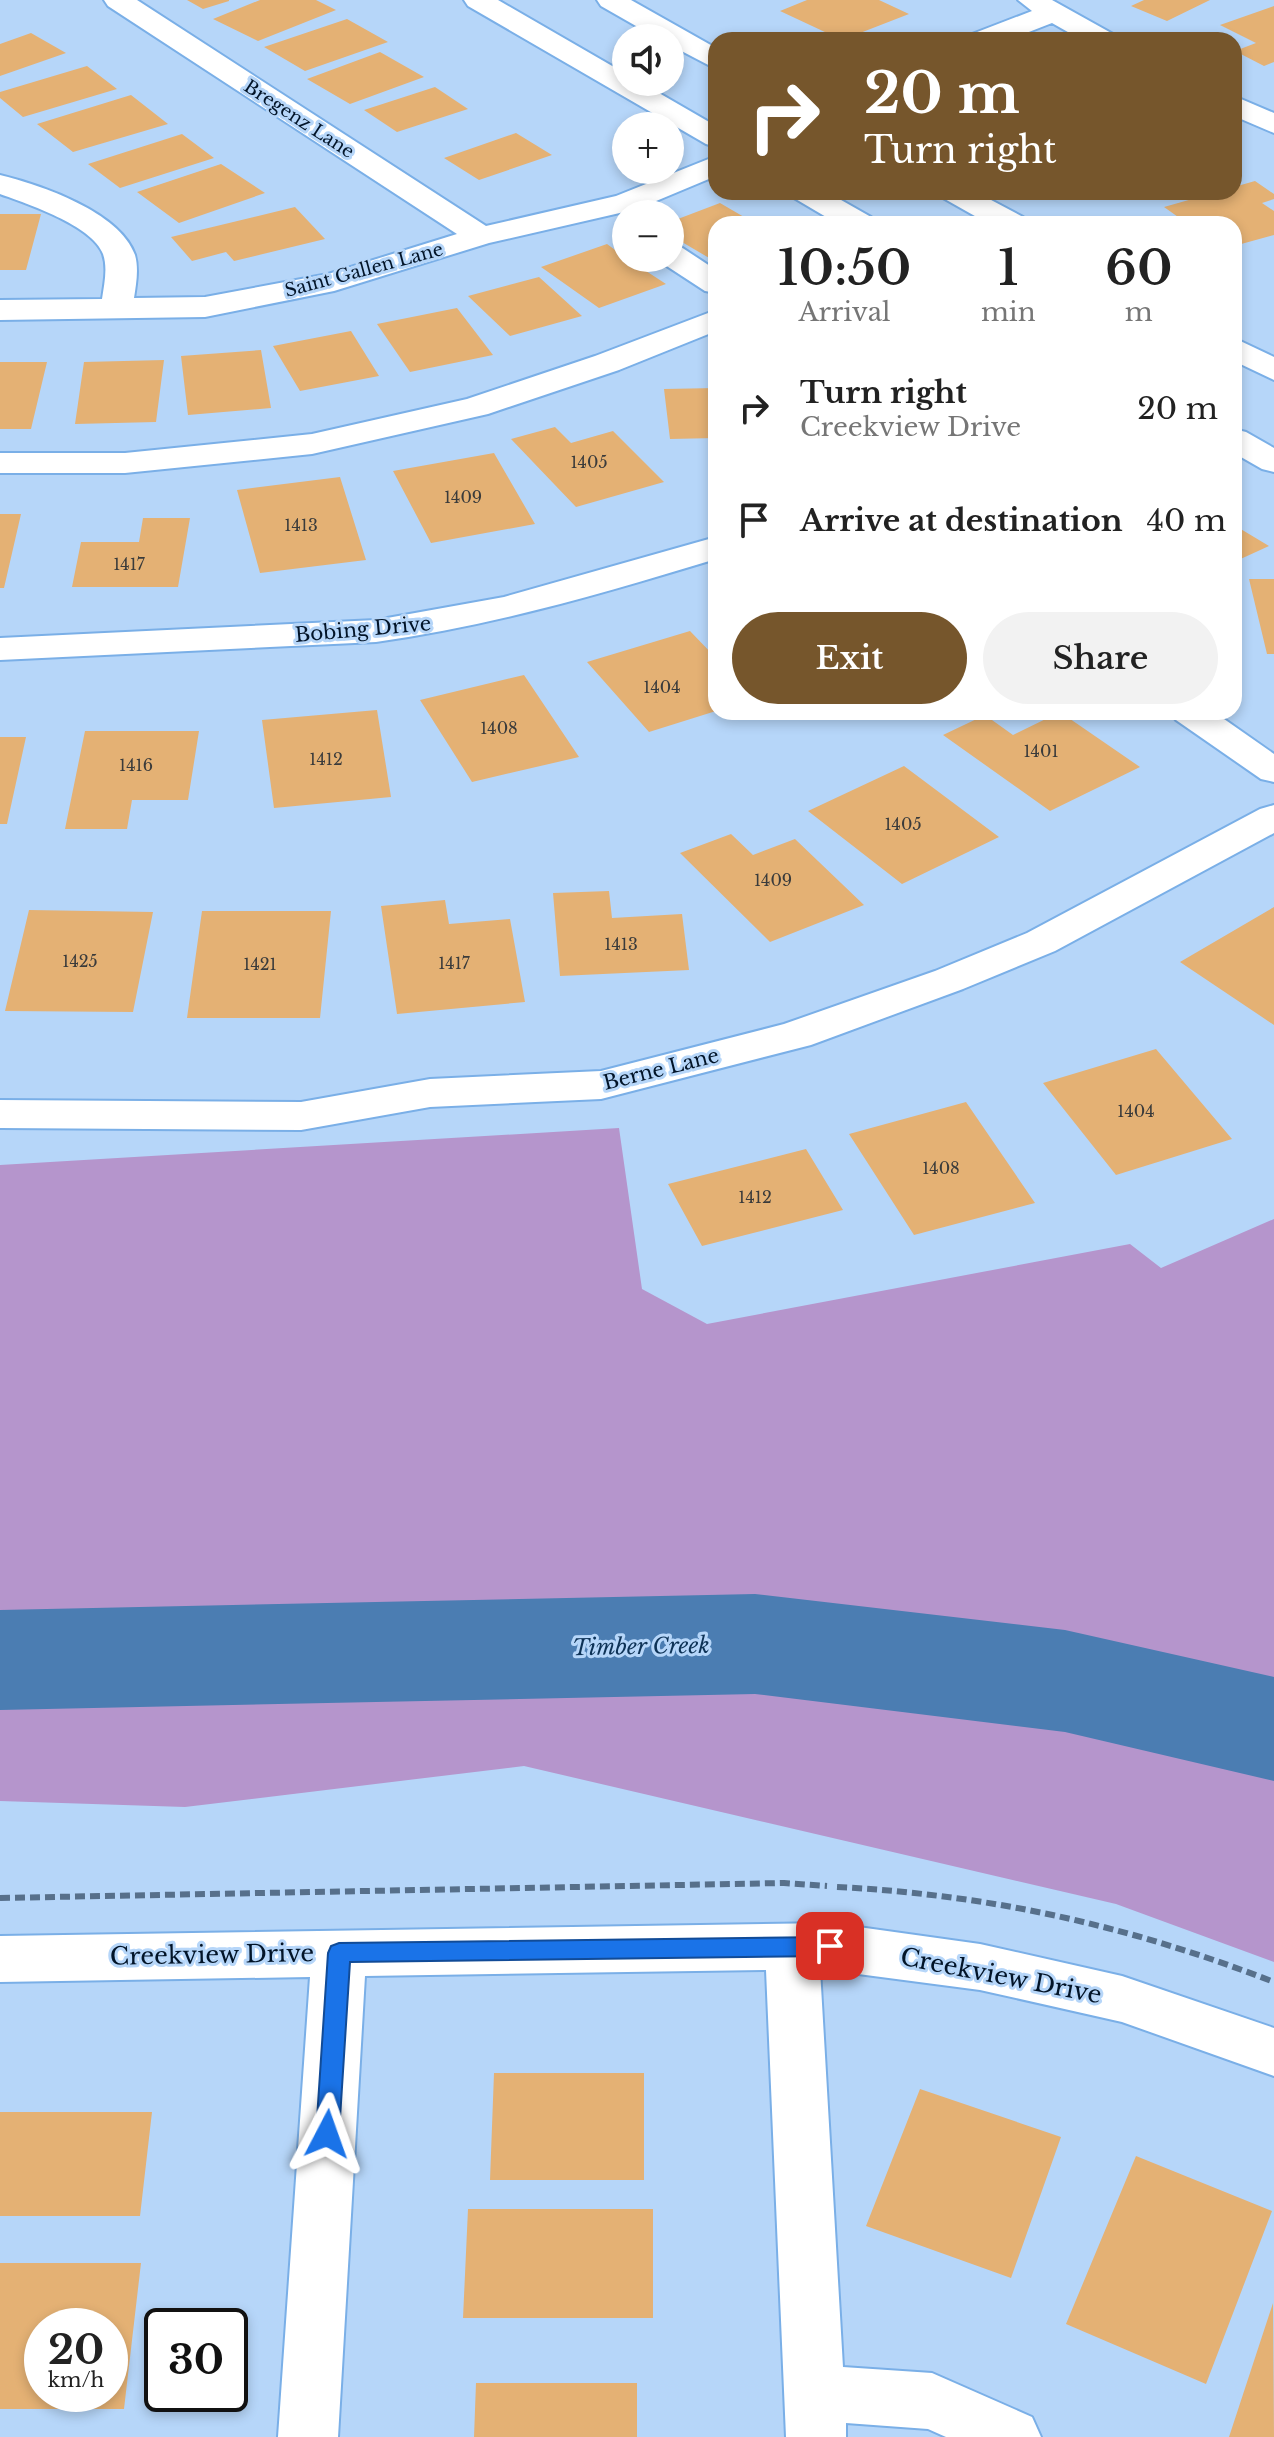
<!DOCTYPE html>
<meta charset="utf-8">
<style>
:root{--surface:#fff;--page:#f2f2f2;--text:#222;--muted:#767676;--accent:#76562c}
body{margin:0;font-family:"Libre Baskerville",serif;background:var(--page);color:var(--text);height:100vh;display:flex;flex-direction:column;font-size:30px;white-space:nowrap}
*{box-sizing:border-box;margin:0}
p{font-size:26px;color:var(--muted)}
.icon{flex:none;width:44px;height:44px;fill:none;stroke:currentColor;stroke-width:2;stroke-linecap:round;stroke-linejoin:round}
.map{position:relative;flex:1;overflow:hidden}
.panel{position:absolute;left:708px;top:216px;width:534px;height:504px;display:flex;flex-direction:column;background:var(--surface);border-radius:24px;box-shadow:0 4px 12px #0003}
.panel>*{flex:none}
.top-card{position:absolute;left:708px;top:32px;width:534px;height:168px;border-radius:24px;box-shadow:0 4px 12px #0003;background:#76562c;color:#fff;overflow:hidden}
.buttons{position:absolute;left:612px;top:24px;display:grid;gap:16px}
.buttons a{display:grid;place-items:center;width:72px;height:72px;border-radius:50%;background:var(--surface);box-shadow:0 4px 12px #0003;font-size:40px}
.speed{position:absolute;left:24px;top:2308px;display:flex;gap:16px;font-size:40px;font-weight:700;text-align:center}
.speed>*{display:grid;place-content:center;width:104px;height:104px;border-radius:50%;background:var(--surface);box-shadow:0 4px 12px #0003;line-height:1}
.speed small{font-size:20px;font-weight:400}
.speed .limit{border:4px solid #111;border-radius:12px;background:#fff;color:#111}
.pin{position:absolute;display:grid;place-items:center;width:68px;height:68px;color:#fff;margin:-34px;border-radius:16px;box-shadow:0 4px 12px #0006}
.me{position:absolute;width:88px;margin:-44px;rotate:4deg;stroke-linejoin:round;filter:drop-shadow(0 0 6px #0008)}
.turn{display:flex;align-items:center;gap:28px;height:168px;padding:0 24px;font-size:36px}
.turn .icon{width:104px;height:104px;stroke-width:2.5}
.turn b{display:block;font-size:56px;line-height:68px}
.eta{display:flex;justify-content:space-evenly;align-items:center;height:136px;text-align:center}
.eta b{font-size:48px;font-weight:600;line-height:56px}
.action{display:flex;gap:16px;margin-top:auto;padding:16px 24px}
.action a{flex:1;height:92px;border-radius:48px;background:var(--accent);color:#fff;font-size:32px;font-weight:600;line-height:92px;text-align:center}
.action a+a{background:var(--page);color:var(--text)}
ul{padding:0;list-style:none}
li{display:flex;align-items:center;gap:24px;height:112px;padding:0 24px}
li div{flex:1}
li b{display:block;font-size:30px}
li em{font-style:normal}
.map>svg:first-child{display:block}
.green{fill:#b595cc}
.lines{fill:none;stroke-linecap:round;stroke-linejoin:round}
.river{fill:#4b7db2;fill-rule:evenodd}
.building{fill:#e4b174;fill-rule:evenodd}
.minor-casing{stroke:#7aafe7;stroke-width:4}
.major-casing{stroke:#7aafe7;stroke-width:4}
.path{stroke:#57708b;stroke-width:6;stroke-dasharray:10 5;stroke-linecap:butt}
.minor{fill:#fff;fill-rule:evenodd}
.major{fill:#fff;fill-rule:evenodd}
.route{fill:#1a73e8;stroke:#114b97;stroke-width:2}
.labels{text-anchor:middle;stroke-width:6;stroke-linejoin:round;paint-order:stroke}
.number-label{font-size:16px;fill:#3a3b3b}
.far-street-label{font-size:18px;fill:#021428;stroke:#b6d6f9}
.street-label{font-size:20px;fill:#021428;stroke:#b6d6f9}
.water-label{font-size:22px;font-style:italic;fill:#0d3256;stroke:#b6d6f9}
.near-street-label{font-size:24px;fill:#021428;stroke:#b6d6f9}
</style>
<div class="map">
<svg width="1274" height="2437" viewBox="0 0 1274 2437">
<rect width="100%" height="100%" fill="#b6d6f9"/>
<!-- green -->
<path class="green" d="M619,1128l23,161 65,35 423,-80 31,24 113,-49v743l-158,-58 -592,-138 -339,41 -185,-6v-636z"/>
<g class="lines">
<!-- river -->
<path class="river" d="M755,1594l310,36 209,47v104l-209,-49 -310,-38 -755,16v-100z"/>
</g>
<!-- building -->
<path class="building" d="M187,0h42v1l-26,8z
M260,0h56l20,10 -78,31 -45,-22z
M807,0h72l30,14 -67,26 -62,-29z
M1144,0h66l-43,21 -36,-15z
M1274,6v56l-10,4 -29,-15 21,-8 -36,-18z
M347,19l41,23 -83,29 -41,-24z
M31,33l35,20 -66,23v-32z
M380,52l44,25 -74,27 -43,-25z
M87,66l30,23 -94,28 -23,-19v-6z
M435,87l33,22 -71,23 -33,-22z
M131,95l37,29 -95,28 -36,-28z
M516,133l36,22 -73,25 -35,-22z
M182,134l32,24 -94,30 -32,-24z
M221,164l44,29 -86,30 -42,-31z
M1255,181l19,13v5l-12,4 12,8v24l-40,11v-22h-46l-24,-17 53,-15h17v-5z
M720,203l36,21h-40v38l-46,-27v-13z
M295,207l30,32 -91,22 -8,-9 -34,9 -21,-24z
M0,214h41l-15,56h-26z
M607,244l19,14 40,26 -67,24 -58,-41z
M539,277l43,39 -72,20 -42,-40z
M457,308l36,47 -83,17 -33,-48z
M351,331l28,45 -79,15 -27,-45z
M261,350l10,58 -83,7 -7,-59z
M164,360l-8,62 -81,2 9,-62z
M0,362h47l-16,67h-31z
M716,388v50l-46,1 -6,-50z
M555,427l16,16 42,-12 51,51 -88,25 -65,-68z
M494,453l41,71 -104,19 -38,-72z
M340,477l26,83 -106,13 -23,-83z
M0,514h21l-17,74h-4z
M143,518h47l-12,69h-106l9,-45h58z
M1234,525l35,21 -35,16z
M1249,579h25v75h-7z
M690,631l26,27v53l-67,21 -62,-70z
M524,675l55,82 -107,25 -52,-82z
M377,710l14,87 -117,11 -12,-88z
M1060,712l80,55 -90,44 -107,-76 42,-20 28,20z
M85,731h114l-11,69h-56l-5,29h-62z
M0,737h26l-19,87h-7z
M904,766l95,71 -97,47 -94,-73z
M731,834l22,21 42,-16 69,66 -94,37 -90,-89z
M609,891l3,27 70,-4 7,56 -129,6 -7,-83z
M445,900l4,24 61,-5 15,83 -128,12 -16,-108z
M1274,907v118l-94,-63z
M29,910l124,2 -20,100 -128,-1z
M202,911h129l-11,107h-133z
M1156,1049l76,90 -116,36 -73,-92z
M966,1102l69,101 -121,32 -65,-101z
M806,1149l37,61 -141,36 -34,-62z
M494,2073h150v107h-154z
M920,2089l141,48 -50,141 -145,-52z
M0,2112h152l-12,104h-140z
M1136,2156l136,55 -66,173 -140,-60z
M468,2209h185v109h-190z
M0,2263h141l-17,146h-124zM42,2326h68v68h-68z
M1273,2303l1,134h-45z
M476,2383h161v54h-163z"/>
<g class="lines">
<defs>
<path id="minor" d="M104,0h33l349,226 130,-30 100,-40v20l-79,33 -148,34 -155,48 -129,26 -205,3v-20l102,-1c2,-14 6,-31 1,-45 -11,-29 -76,-50 -103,-60v-19c41,10 120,37 135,80 4,14 1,30 -1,43l71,-1 123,-23 129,-40 -349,-228z
M1018,0h34l61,34 4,6h-35l-30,-17 -44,17h-40l4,-6 60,-23z
M1234,96l40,17v20l-40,-17z
M670,245l11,2 35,23v23l-11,-2 -46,-30 -2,-3h13z
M716,310v21l-97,39 -131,44 -176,40 -187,19h-125v-20h125l187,-19 155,-35 128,-43z
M716,537v22c-112,34 -224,67 -340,83l-376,18v-22l376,-18 128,-23z
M1170,712h44l60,42v28l-13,-3 -85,-59z
M1274,805v28l-219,118 -92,38 -152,56 -210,54 -171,8 -129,23 -301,-2v-28l301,2 129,-23 171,-8 183,-47 151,-53 92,-38 233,-124z
M830,1923l150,21 142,32 152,52v48l-152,-54 -142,-32 -160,-21 23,398 89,6 100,44 9,20h-95l-18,-8 -82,-6v14h-60l-20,-467 -401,6 -27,461h-60l32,-460 -310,5v-46z"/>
<path id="major" d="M464,0h34l128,74v8h14l76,44v21l-10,-3 -238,-138z
M597,0h34l85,48v21l-46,-24v-7h-13l-56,-32z
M790,192h37l44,25 4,7h-37l-44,-26z
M939,192h37l47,25 4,7h-38l-46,-26z
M1234,338l40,19v23l-40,-19z
M1234,429l12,3 28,16v24l-12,-3 -28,-16z"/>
</defs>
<!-- minor casing -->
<use href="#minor" class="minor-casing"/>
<!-- major casing -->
<use href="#major" class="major-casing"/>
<!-- path -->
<path class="path" d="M837,1887c155,8 292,39 437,95
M0,1898l784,-15 43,3"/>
<!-- minor -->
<use href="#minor" class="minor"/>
<!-- major -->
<use href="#major" class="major"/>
</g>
<!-- route -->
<path class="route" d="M830,1937l7,3 4,6 -4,7 -7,3 -480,6 -11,172 -4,8 -8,3 -8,-3 -3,-8 12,-181 3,-7 8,-3z"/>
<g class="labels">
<!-- number labels -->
<g class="number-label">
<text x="589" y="468">1405</text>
<text x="463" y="503">1409</text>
<text x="301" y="531">1413</text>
<text x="129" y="570">1417</text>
<text x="662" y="693">1404</text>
<text x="499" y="734">1408</text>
<text x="1041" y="757">1401</text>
<text x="326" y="765">1412</text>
<text x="136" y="771">1416</text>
<text x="903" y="830">1405</text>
<text x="773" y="886">1409</text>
<text x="621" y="950">1413</text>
<text x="80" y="967">1425</text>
<text x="454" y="969">1417</text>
<text x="260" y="970">1421</text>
<text x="1136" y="1117">1404</text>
<text x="941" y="1174">1408</text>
<text x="755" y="1203">1412</text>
</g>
<!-- far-street labels -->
<g class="far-street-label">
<text transform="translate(299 119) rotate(33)" y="6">Bregenz Lane</text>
<text transform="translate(364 270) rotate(-15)" y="6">Saint Gallen Lane</text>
</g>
<!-- street labels -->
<g class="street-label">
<text transform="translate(363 629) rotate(-5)" y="7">Bobing Drive</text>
<text transform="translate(661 1069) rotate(-14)" y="7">Berne Lane</text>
</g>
<!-- water labels -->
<g class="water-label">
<text transform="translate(641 1646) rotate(-1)" y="8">Timber Creek</text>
</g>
<!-- near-street labels -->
<g class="near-street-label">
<text transform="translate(212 1955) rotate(-1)" y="8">Creekview Drive</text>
<text transform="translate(1001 1976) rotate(11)" y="8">Creekview Drive</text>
</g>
</g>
</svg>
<div class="buttons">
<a><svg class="icon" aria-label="sound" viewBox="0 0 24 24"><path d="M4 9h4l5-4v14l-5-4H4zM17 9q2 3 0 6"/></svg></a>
<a>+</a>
<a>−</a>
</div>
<div class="speed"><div>20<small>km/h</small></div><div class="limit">30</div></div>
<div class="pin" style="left:830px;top:1946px;background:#d93025"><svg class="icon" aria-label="arrive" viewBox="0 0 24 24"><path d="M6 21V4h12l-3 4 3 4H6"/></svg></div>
<svg class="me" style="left:327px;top:2134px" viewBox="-20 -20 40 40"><path d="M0-17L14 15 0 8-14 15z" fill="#1a73e8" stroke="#fff" stroke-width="4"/></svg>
<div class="top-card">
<div class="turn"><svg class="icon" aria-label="right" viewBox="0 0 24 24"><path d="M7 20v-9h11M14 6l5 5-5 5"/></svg><div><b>20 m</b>Turn right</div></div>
</div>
<section class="panel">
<div class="eta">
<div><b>10:50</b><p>Arrival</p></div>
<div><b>1</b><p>min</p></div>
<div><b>60</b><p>m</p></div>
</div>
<ul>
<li><svg class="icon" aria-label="right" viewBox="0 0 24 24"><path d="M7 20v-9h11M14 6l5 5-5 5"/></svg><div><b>Turn right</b><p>Creekview Drive</p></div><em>20 m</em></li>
<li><svg class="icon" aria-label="arrive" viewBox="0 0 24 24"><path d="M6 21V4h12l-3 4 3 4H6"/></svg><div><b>Arrive at destination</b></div><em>40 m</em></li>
</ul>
<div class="action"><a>Exit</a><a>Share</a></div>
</section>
</div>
